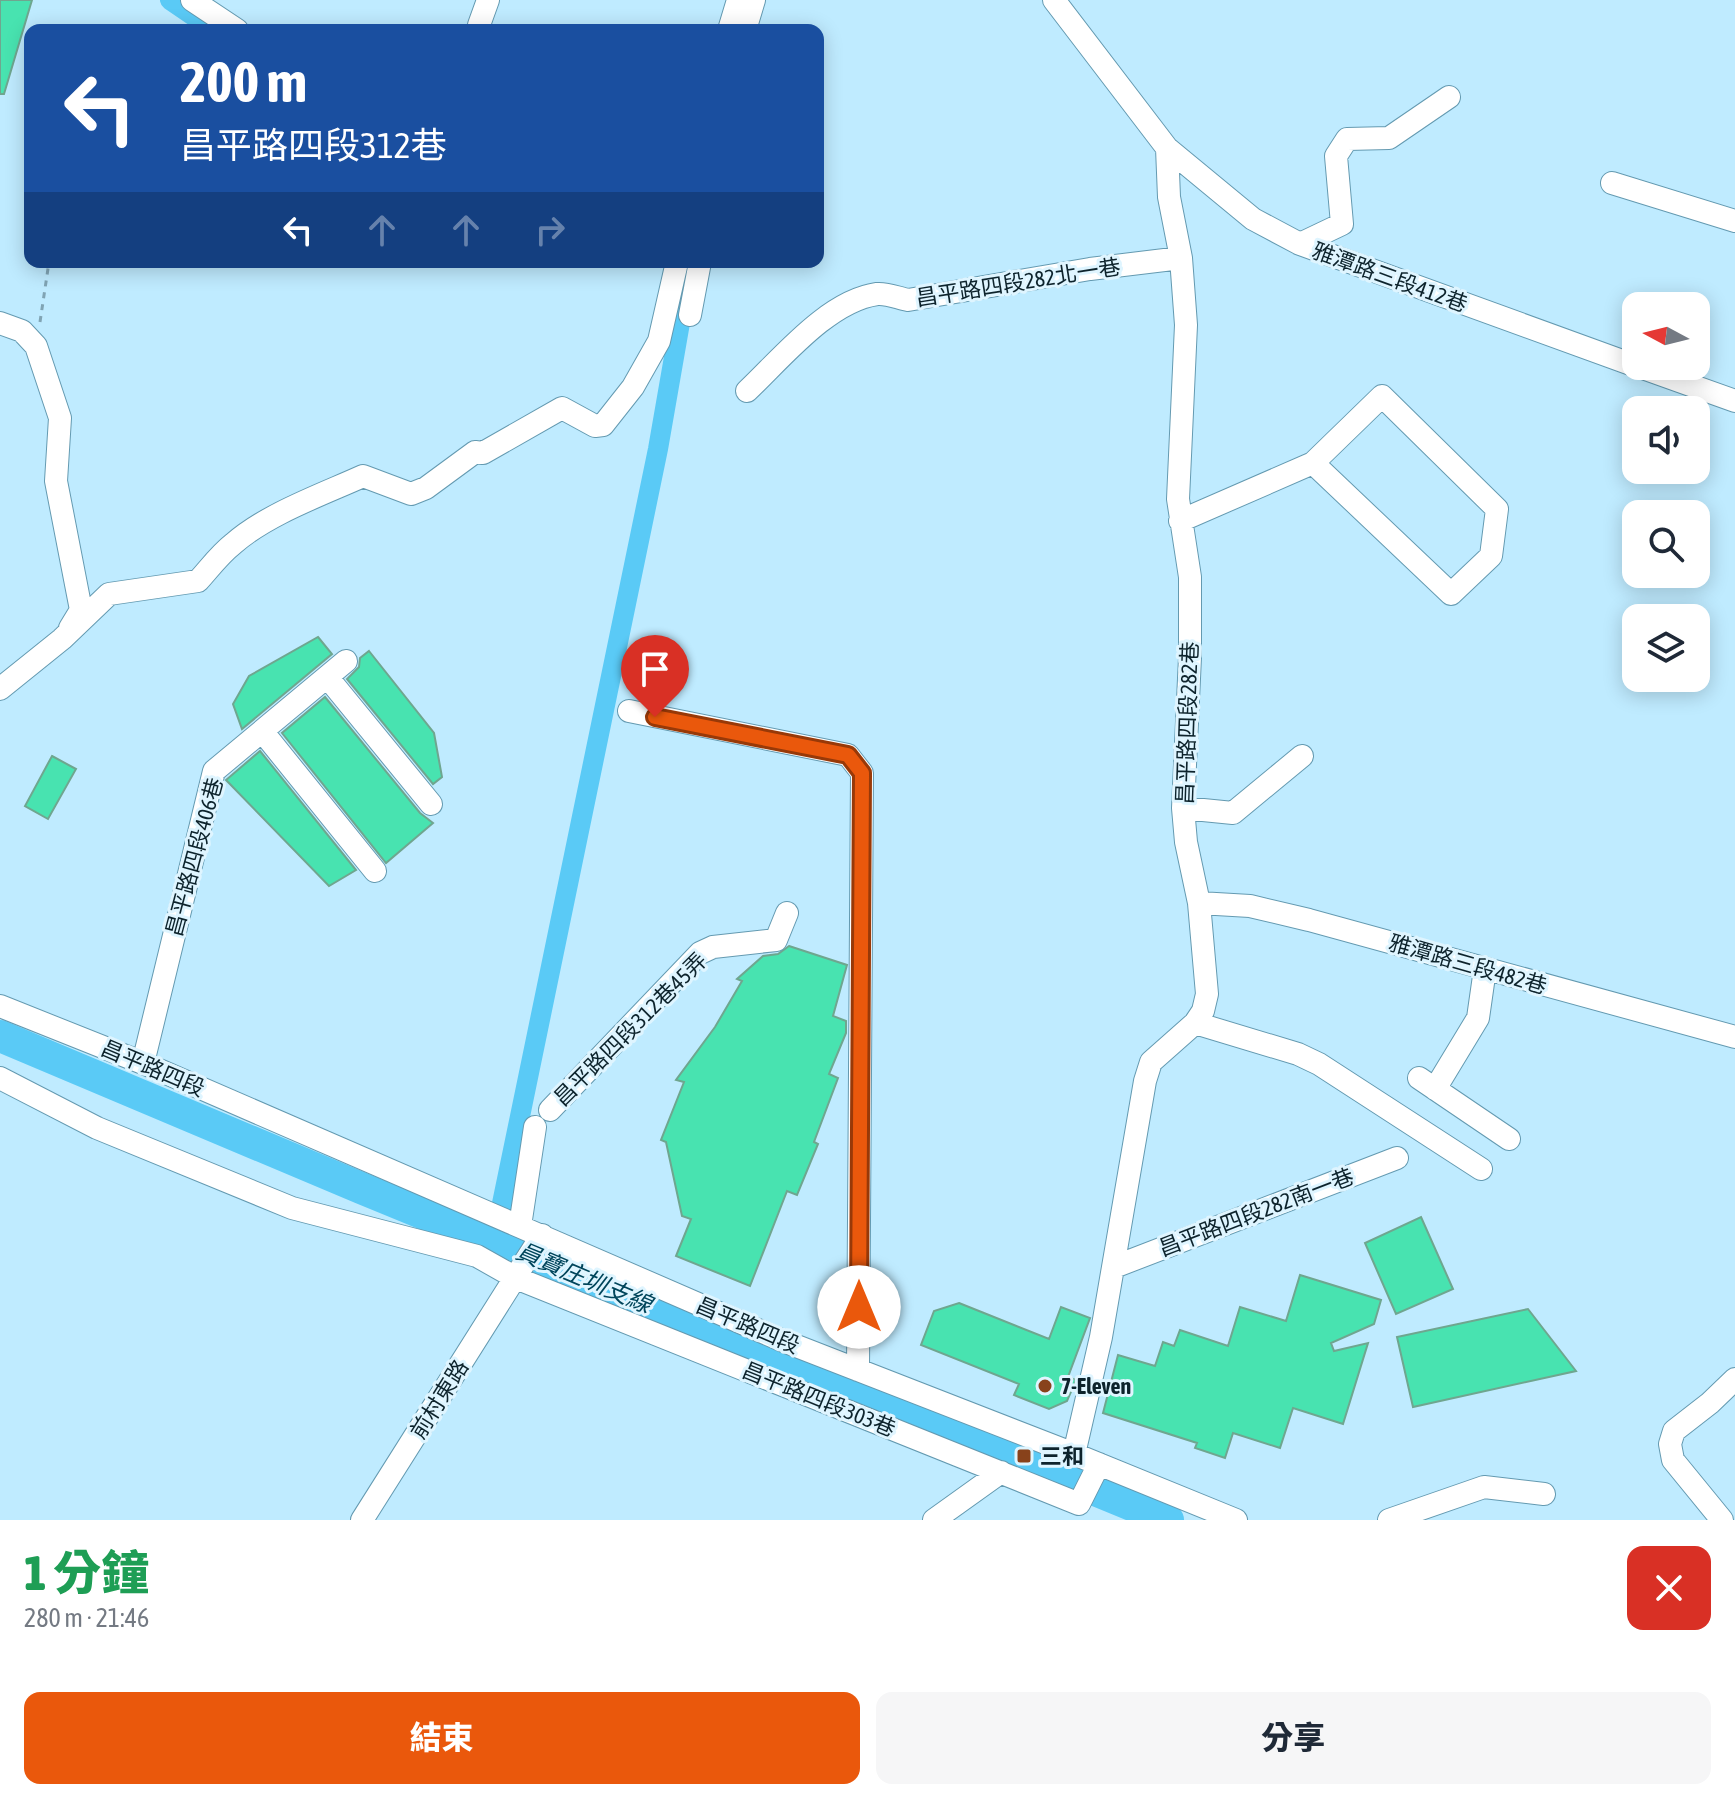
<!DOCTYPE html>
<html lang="zh-TW">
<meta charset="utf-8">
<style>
:root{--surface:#fff;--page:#f6f6f7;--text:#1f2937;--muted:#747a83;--accent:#ea580c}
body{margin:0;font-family:"Asap Condensed","Noto Sans TC",sans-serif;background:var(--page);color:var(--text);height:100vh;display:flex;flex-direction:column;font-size:30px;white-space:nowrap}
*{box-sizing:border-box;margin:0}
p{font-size:26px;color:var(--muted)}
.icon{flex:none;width:44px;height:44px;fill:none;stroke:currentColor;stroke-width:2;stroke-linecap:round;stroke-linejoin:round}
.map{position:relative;height:1520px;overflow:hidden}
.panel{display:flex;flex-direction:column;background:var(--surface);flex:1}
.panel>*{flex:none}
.guide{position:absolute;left:24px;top:24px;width:800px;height:244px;border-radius:16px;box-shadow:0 4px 20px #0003;background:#1a4fa0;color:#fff;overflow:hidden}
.needle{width:52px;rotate:277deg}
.tools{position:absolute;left:1622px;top:292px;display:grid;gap:16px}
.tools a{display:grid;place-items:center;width:88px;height:88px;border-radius:16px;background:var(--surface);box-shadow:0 4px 20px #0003;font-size:40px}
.pin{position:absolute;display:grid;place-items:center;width:68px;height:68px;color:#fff;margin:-82px -34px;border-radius:50% 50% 50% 0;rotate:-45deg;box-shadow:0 0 8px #0007}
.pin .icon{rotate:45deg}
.me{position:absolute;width:88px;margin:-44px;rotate:0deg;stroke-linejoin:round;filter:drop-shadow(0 0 6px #0008)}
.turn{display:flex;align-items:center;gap:28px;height:168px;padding:0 24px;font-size:36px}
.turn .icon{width:104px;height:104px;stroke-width:2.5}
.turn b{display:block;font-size:56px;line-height:68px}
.lanes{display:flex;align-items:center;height:76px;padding:0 24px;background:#0003;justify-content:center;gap:40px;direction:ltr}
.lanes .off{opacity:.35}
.round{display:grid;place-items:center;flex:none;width:84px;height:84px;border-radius:16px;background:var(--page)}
.overview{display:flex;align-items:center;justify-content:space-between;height:136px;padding:0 24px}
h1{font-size:48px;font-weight:800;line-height:60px;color:#1e9e55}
.primary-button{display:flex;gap:16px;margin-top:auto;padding:16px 24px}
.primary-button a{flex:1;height:92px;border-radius:16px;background:var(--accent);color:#fff;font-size:32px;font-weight:800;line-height:92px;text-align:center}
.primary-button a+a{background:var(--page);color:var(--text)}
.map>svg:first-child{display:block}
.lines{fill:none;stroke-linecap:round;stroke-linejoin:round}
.canal{stroke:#5acaf6;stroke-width:20}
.river{stroke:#5acaf6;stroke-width:32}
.building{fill:#48e3b0;stroke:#6fa68f;stroke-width:2}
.minor-casing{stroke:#649ab1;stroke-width:24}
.path{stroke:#80a4b4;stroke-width:3;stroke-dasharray:6 6;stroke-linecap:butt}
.minor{stroke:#fff;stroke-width:22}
.route-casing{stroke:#983908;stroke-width:20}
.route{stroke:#ea580c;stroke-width:14}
.poi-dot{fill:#88421b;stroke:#dff5ff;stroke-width:3}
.labels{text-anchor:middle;stroke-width:6;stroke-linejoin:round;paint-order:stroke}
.street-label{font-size:22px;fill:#0d232c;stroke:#dff5ff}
.poi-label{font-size:22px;font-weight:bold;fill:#0d232c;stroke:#dff5ff;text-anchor:start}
.water-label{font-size:24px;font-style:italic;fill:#00455b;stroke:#dff5ff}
</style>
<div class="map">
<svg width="1735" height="1520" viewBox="0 0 1735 1520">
<rect width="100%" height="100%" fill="#bfebff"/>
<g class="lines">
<!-- canal -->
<path class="canal" d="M170,0l44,30
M494,1242l164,-793 27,-155"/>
<!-- river -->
<path class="river" d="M0,1036l361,152 807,332"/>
</g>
<!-- building -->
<path class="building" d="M0,0h32l-28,94h-4z
M318,637l14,17 -90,75 -9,-25 16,-28z
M369,651l65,82 8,44 -9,7 -86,-105 12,-12 1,-9z
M325,697l95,116 13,10 -47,40 -104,-130z
M260,751l96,119 -27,16 -103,-106z
M52,756l24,13 -28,50 -23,-13z
M789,946l58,19 -14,51 13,5v12l-17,41 9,4 -24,64 4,2 -21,51 -10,-4 -37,95 -74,-30 15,-37 -9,-3 -16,-74 -5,-2 23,-58 -8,-2 39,-53 27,-46 -5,-2 26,-23 15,-2z
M1421,1217l32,72 -57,25 -31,-71z
M1300,1275l81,25 -7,24 -43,19 3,8 34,-8 -25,81 -50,-16 -13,40 -47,-15 -8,25 -30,-10 2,-5 -94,-30 15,-58 37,11 8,-24 11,4 6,-16 48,16 12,-39 46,14z
M959,1303l90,36 12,-32 29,11 -22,59 8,3 -9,21 -18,8 -35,-14 5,-11 -98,-39 13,-34z
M1528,1309l48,62 -163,36 -16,-70z"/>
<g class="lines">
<defs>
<path id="minor" d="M192,0l45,30
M1054,0l113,148 2,49 12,61 5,67 -8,174 12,78v80l-7,151 3,34 13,61 8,91 -4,17 -8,12 -44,39 -6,19 -44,256 -27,117
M479,25l9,-25
M729,30l9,-30
M745,30l9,-30
M1167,148l86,71 47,25 336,122
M1612,183l123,38
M1300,244l42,-20 -6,-68 11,-17 42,-1 60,-41
M690,315l10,-53
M0,323l22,8 14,15 24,72 -4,63 25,129 -11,18
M1637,366l98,35
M747,391c35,-33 81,-90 130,-97 10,-1 21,4 31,6l182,-31 91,-11
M1180,521l133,-58 69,-67 115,113 -6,47 -40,38 -138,-131
M328,678l103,126
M0,689l62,-50 47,-45 89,-13c12,-13 21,-26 35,-37 34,-30 88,-49 130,-68l48,18 15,-6 49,-36 8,1 79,-45 33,18 8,-1 30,-38 26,-46 18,-79
M629,711l219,44 14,18 -4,597
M262,731l113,140
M1183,808l50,5 69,-57
M1199,903l51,3 59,14 426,117
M0,1006l143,57 638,277 293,114 162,66
M1195,1023l103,31 21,10 162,105
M143,1063l71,-292 132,-110
M0,1078l97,50 195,80 185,48 39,22 563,226 20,-40
M1419,1078l90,61
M1435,1089l43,-71 7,-49
M550,1110l150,-157 13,-6 63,-7 11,-27
M520,1226l15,-99
M1114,1267l283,-109
M362,1520l180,-285
M934,1520l67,-48
M1389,1520l95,-33 60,7
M1722,1520l-49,-60 -3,-16 4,-13 36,-28 25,-24"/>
</defs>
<!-- minor casing -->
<use href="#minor" class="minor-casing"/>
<!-- path -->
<path class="path" d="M40,322l9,-60"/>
<!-- minor -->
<use href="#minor" class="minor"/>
</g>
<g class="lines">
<defs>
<path id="route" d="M655,717l193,38 14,18 -3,534"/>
</defs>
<!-- route casing -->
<use href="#route" class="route-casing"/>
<!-- route -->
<use href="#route" class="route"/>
</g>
<!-- markers -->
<g class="poi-dot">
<circle cx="1045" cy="1386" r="8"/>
<rect x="1016" y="1448" width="16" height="16" rx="4"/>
</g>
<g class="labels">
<!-- street labels -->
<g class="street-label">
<text transform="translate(1390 277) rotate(20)" y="8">雅潭路三段412巷</text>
<text transform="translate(1018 282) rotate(-9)" y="8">昌平路四段282北一巷</text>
<text transform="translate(1187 723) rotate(-88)" y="8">昌平路四段282巷</text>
<text transform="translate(194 857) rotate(-75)" y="8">昌平路四段406巷</text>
<text transform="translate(1468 964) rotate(16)" y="8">雅潭路三段482巷</text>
<text transform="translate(630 1029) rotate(-45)" y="8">昌平路四段312巷45弄</text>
<text transform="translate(153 1068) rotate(23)" y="8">昌平路四段</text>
<text transform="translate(1256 1212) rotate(-21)" y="8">昌平路四段282南一巷</text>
<text transform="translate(748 1325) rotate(23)" y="8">昌平路四段</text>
<text transform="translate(439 1399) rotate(-58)" y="8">前村東路</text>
<text transform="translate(819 1399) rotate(22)" y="8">昌平路四段303巷</text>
</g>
<!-- poi labels -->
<g class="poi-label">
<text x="1061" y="1394">7-Eleven</text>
<text x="1040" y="1464">三和</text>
</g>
<!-- water labels -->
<g class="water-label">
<text transform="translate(584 1278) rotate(23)" y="8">員寶庄圳支線</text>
</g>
</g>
</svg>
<div class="tools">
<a><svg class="needle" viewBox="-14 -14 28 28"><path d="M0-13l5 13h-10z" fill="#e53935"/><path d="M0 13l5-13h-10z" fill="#747a83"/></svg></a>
<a><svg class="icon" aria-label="sound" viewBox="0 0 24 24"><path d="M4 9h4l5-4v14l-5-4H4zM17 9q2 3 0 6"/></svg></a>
<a><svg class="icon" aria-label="search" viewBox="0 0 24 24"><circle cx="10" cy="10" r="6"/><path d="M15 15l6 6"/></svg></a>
<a><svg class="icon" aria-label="layers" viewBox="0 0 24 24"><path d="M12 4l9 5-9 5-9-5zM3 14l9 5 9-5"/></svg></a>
</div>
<div class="pin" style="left:655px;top:717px;background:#d93025"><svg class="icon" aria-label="arrive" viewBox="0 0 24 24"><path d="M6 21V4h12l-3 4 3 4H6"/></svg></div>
<svg class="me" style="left:859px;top:1307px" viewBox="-20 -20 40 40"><circle r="19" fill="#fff"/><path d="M0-13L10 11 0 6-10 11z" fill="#ea580c"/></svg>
<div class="guide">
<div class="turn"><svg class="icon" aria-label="left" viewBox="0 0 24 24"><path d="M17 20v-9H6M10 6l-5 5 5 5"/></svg><div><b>200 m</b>昌平路四段312巷</div></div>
<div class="lanes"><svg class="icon" aria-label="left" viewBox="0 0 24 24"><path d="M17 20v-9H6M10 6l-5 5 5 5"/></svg><svg class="icon off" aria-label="ahead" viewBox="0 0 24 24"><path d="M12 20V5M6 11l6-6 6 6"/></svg><svg class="icon off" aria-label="ahead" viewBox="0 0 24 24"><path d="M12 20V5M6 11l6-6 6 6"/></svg><svg class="icon off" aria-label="right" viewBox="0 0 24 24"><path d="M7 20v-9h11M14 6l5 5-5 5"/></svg></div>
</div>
</div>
<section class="panel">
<div class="overview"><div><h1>1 分鐘</h1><p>280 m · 21:46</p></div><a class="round" style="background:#d93025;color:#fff"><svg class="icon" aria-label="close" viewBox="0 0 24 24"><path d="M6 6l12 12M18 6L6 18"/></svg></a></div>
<div class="primary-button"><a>結束</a><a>分享</a></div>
</section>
